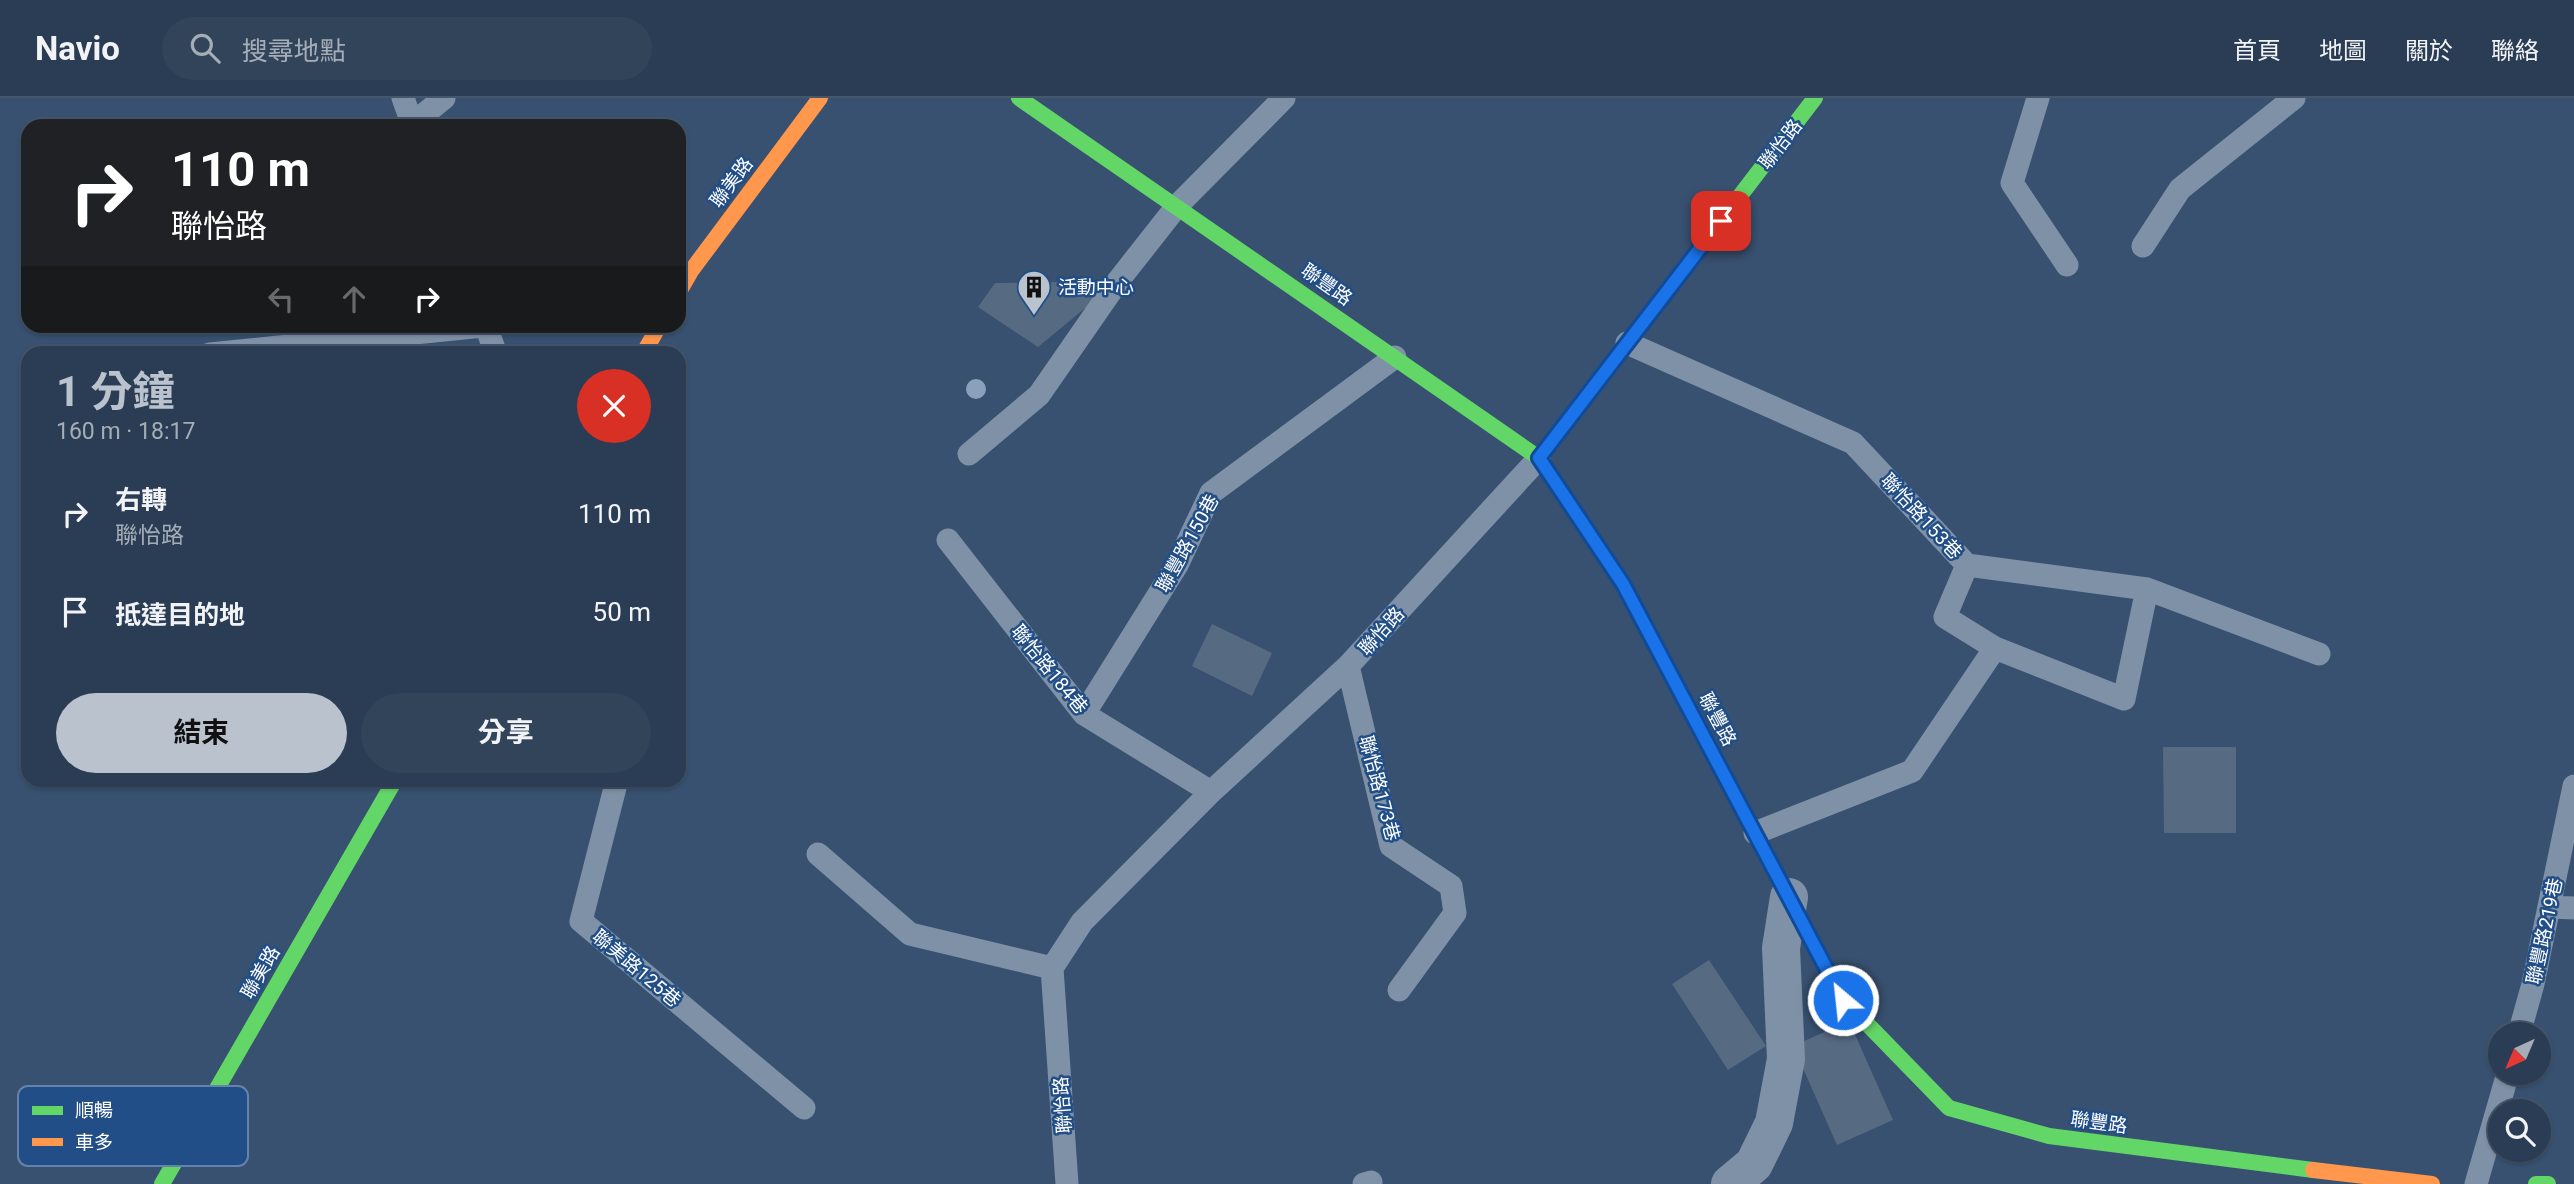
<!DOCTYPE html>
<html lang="zh-TW">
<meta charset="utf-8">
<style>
:root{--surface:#2a3d54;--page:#32445a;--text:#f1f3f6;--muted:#a5aeb8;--line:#46566b;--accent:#b9c2cd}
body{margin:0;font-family:Roboto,"Noto Sans TC",sans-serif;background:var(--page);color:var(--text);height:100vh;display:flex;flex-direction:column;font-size:26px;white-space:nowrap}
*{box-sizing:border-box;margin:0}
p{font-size:23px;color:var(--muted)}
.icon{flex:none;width:38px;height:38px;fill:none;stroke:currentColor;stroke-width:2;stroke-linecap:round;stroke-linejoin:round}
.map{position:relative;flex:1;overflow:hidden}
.sheet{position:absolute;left:21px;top:248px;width:665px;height:441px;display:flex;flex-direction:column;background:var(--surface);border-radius:21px;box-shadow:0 2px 5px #0004,0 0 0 2px var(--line)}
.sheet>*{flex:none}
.hud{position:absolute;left:21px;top:21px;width:665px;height:214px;border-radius:21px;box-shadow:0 2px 5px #0004,0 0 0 2px var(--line);background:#202124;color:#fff;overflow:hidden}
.needle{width:46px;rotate:224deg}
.tools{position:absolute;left:2488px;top:924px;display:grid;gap:14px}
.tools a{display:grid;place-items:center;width:63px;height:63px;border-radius:50%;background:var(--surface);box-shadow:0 2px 5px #0004,0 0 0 2px var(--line);font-size:35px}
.pin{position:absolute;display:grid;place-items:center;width:60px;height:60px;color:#fff;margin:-30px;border-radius:14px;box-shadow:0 4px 10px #0006}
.me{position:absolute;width:77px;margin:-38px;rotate:332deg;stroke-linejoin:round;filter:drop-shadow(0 0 5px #0008)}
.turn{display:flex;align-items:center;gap:24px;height:147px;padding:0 35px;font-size:32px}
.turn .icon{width:91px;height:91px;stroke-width:2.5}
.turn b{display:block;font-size:49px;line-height:60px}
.lanes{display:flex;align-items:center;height:66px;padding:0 35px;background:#0003;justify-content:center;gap:35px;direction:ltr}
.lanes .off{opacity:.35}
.round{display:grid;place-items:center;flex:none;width:74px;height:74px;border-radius:37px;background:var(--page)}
.overview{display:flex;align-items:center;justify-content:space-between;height:119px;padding:0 35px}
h1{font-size:42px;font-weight:700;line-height:52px;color:var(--accent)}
.cta{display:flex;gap:14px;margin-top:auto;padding:14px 35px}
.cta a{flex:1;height:80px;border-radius:42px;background:var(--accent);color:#111;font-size:28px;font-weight:700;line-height:80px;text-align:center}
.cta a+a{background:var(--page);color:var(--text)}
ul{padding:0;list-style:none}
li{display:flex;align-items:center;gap:21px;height:98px;padding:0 35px}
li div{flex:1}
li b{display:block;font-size:26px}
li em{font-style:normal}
header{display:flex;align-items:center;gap:42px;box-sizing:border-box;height:98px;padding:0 35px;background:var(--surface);border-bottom:2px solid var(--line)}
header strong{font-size:33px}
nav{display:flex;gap:38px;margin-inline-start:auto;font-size:24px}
.search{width:490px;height:63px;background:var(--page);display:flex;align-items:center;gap:18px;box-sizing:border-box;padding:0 24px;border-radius:38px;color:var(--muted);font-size:26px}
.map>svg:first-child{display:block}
.building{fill:#566a82}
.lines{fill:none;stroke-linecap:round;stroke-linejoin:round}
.lane{stroke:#7f91a6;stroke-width:23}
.street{stroke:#7f91a6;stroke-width:38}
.fast{stroke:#63d668;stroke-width:16}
.slow{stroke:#ff974d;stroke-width:16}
.tree{fill:#8ba1bb}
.route-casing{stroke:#114b97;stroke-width:18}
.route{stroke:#1a73e8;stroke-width:12}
.labels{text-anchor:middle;stroke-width:5;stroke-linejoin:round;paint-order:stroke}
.street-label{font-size:19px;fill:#fff;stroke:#214e87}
.poi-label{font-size:19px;fill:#fff;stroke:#214e87;text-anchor:start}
.key{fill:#214e87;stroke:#6483ab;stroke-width:2}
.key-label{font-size:19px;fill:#fff}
</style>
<header>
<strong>Navio</strong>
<div class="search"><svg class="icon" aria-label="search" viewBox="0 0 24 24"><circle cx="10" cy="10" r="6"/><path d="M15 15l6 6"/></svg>搜尋地點</div>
<nav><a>首頁</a><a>地圖</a><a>關於</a><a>聯絡</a></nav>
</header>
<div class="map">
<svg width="2574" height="1086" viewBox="0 0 2574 1086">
<rect width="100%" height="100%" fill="#385170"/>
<!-- building -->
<path class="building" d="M1118,183l-80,66 -60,-40 17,-24z
M1212,526l60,29 -20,43 -60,-30z
M2163,649h73v86h-72z
M1709,862l57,86 -38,24 -56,-86z
M1849,923l44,99 -56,25 -44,-99z"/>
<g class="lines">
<!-- lane -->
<path class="lane" d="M403,0l10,28
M2038,0l-26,85 55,82
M412,26l32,-26
M2143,148l37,-57 114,-91
M486,228l10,28
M1627,245l226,100 114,122 180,24 172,65
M210,256l273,-28
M969,356l70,-59 79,-114 59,-75 107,-108
M948,442l136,174 127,78
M1967,467l-22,52 50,31 129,51 23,-110
M1348,568l43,180 60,40 4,27 -56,77
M1084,616l93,-149 34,-72 184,-136
M617,682l-36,141 223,187
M1755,735l157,-62 83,-123
M818,756l92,80 142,34
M2549,809l25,1
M2519,936l14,-50 41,-198
M1067,1086l-15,-216 30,-46 129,-130 137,-126 191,-208
M1364,1086l7,-2
M2476,1086l32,-111"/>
<!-- street -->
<path class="street" d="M1730,1086l24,-20 20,-41 12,-64 -5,-111 8,-51"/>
<!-- fast -->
<path class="fast" d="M1019,0l520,360 84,126 42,80
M1539,360l276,-360
M1827,871l17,31 105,108 100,28 264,34
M162,1086l233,-404
M2536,1086h12"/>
<!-- slow -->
<path class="slow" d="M679,194l12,-21 129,-173
M643,256l16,-28
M1665,566l162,305
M2313,1072l119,14"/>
</g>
<!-- trees -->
<circle class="tree" cx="976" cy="291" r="10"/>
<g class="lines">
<defs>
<path id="route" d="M1721,123l-182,237 84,126 220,416"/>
</defs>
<!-- route casing -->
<use href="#route" class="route-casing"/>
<!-- route -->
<use href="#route" class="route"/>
</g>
<!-- icons -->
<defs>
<symbol id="building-pin" viewBox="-11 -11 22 30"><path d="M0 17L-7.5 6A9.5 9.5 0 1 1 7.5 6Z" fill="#b9c2cd" stroke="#214e87"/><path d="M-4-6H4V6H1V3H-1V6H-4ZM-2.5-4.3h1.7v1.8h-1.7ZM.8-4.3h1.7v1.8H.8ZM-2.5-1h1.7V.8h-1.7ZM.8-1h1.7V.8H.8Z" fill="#111"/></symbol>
</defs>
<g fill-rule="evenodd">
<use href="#building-pin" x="1015" y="170" width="38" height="52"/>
</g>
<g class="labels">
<!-- street labels -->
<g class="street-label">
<text transform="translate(1780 46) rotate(-52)" y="7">聯怡路</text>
<text transform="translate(731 84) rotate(-53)" y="7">聯美路</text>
<text transform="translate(1327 186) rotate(35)" y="7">聯豐路</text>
<text transform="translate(1922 418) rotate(47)" y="7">聯怡路153巷</text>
<text transform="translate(1187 445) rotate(-61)" y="7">聯豐路150巷</text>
<text transform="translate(1381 533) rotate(-48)" y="7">聯怡路</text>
<text transform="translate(1050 571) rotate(51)" y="7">聯怡路184巷</text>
<text transform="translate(1718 621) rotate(62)" y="7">聯豐路</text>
<text transform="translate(1380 690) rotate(75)" y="7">聯怡路173巷</text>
<text transform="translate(2544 833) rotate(-78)" y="7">聯豐路219巷</text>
<text transform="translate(637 870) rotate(40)" y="7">聯美路125巷</text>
<text transform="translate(260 874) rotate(-60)" y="7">聯美路</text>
<text transform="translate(1062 1007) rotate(-94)" y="7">聯怡路</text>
<text transform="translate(2099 1024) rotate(8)" y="7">聯豐路</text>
</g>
<!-- poi labels -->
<g class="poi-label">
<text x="1058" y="196">活動中心</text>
</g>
</g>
<!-- legend -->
<rect x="18" y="988" width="230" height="80" rx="10" class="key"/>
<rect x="32" y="1008" width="31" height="9" fill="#63d668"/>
<rect x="32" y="1040" width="31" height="8" fill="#ff974d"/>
<g class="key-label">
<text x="75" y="1019">順暢</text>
<text x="75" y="1051">車多</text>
</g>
</svg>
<div class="tools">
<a><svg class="needle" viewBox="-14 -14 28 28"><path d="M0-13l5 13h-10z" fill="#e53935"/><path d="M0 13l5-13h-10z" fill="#a5aeb8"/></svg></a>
<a><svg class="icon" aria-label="search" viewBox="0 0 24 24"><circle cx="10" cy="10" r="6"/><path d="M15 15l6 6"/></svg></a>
</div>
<div class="pin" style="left:1721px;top:123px;background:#d93025"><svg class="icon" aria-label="arrive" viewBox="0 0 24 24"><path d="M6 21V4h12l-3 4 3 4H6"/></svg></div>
<svg class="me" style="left:1843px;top:902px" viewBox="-20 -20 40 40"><circle r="17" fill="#1a73e8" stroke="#fff" stroke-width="3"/><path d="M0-11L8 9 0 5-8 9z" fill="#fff"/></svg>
<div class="hud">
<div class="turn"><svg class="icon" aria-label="right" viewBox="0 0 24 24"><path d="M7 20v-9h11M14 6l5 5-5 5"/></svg><div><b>110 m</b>聯怡路</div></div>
<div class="lanes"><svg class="icon off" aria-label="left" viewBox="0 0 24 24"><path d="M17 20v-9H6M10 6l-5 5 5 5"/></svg><svg class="icon off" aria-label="ahead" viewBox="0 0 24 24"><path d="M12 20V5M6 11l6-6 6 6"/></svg><svg class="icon" aria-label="right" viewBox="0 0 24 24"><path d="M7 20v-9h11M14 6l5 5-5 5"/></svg></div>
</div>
<section class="sheet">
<div class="overview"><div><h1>1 分鐘</h1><p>160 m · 18:17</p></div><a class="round" style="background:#d93025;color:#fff"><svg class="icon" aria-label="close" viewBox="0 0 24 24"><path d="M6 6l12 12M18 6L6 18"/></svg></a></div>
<ul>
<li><svg class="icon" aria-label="right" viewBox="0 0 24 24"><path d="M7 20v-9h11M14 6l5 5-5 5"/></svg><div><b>右轉</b><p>聯怡路</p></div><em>110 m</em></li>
<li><svg class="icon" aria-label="arrive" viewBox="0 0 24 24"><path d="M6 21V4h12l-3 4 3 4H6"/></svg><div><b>抵達目的地</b></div><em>50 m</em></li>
</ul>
<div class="cta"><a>結束</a><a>分享</a></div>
</section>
</div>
